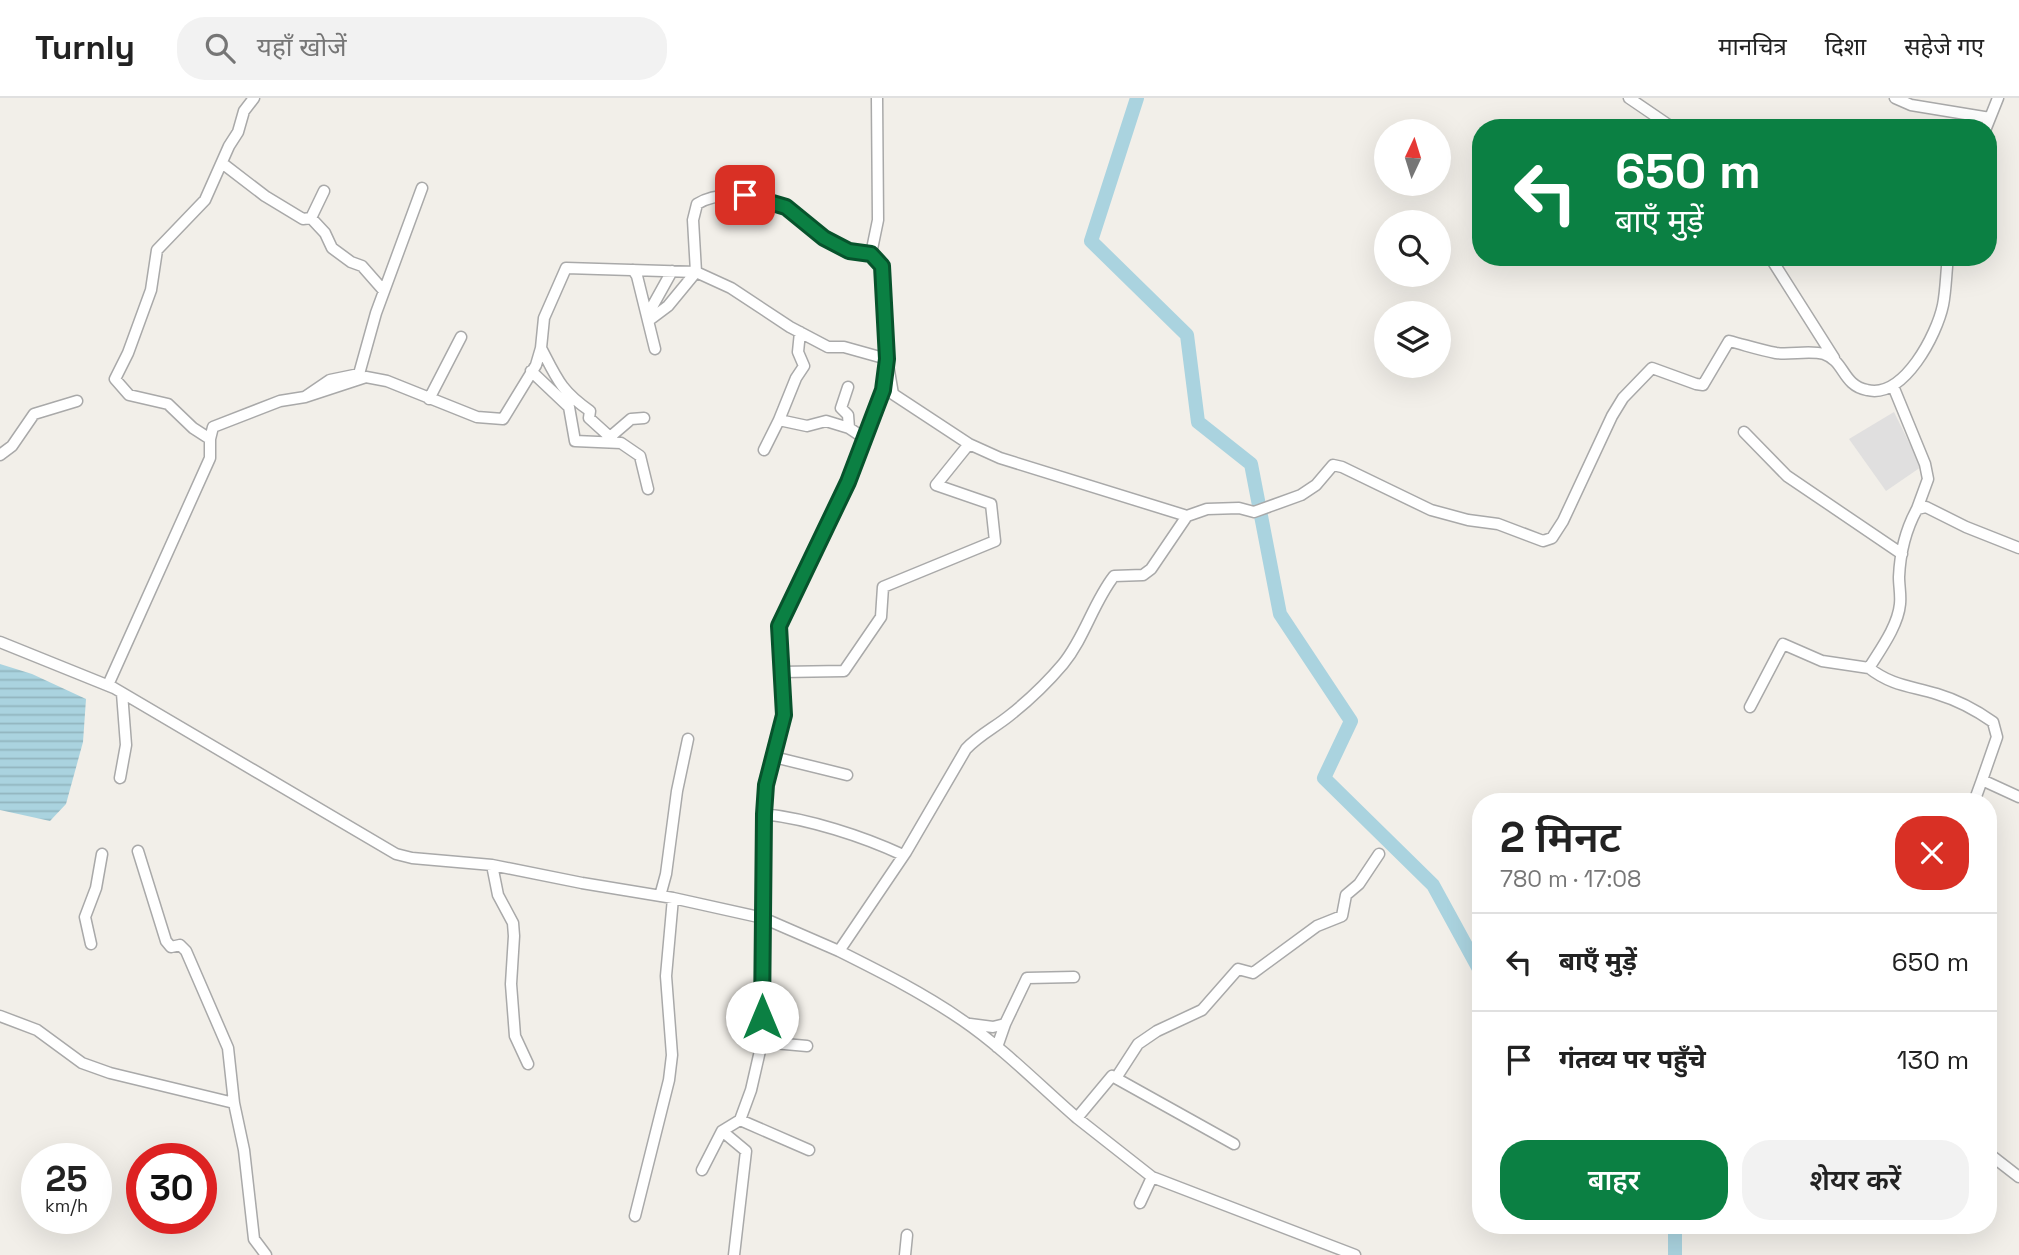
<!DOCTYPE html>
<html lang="hi">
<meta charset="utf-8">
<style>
:root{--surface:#fff;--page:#f2f2f2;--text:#222;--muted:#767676;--line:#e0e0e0;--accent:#0b8043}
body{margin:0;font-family:"Space Grotesk","Noto Sans Devanagari",sans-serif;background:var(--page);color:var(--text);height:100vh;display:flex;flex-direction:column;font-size:26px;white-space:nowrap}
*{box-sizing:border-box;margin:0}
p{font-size:23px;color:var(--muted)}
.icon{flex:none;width:38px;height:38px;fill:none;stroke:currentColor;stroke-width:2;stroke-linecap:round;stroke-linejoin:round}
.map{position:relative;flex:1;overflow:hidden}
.sheet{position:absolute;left:1472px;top:695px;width:525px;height:441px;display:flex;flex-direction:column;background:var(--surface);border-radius:28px;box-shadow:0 7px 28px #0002}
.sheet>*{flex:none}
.guide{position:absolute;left:1472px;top:21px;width:525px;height:147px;border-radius:28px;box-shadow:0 7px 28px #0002;background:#0b8043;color:#fff;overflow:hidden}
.needle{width:46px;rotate:4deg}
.controls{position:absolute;left:1374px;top:21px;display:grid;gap:14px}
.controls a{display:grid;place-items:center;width:77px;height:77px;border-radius:50%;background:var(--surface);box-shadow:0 7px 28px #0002;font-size:35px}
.speed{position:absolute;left:21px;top:1045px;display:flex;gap:14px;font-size:35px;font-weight:700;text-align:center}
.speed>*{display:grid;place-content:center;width:91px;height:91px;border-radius:50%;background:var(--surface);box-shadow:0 7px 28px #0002;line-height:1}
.speed small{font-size:18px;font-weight:400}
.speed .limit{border:10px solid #d22;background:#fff;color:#111}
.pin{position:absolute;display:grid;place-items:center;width:60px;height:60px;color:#fff;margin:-30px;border-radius:14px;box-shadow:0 4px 10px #0006}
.me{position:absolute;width:77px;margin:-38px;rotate:0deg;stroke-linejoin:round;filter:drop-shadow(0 0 5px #0008)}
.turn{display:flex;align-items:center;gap:24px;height:147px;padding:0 28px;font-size:32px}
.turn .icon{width:91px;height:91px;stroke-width:2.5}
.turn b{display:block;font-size:49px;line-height:60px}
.round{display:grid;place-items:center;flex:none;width:74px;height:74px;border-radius:28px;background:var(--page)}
.headline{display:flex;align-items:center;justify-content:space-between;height:119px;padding:0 28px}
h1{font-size:42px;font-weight:600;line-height:52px}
.action{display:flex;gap:14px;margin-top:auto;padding:14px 28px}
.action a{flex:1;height:80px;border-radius:28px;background:var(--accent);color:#fff;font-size:28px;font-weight:600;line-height:80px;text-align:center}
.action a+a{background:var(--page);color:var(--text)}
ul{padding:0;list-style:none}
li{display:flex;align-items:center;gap:21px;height:98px;padding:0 28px;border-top:2px solid var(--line)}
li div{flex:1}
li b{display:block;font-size:26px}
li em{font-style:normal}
header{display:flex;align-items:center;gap:42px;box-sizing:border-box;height:98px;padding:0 35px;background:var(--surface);border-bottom:2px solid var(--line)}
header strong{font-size:33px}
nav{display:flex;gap:38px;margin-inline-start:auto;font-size:24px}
.search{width:490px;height:63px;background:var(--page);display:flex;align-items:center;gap:18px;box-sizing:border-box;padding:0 24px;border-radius:28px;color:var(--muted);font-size:26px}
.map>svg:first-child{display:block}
.residential{fill:#e0dfdf}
.water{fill:url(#water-rules)}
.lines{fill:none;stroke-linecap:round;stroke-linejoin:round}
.river{stroke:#aad3df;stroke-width:14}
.minor-casing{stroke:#a9a9a9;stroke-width:13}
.minor{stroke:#fff;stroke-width:10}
.route-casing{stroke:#07532c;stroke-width:18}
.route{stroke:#0b8043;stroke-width:12}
</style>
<header>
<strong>Turnly</strong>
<div class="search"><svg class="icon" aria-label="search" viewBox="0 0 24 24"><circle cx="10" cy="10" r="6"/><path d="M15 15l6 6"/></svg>यहाँ खोजें</div>
<nav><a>मानचित्र</a><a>दिशा</a><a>सहेजे गए</a></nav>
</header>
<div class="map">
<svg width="2019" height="1157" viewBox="0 0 2019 1157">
<defs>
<pattern id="water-rules" width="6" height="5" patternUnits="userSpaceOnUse" patternTransform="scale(1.75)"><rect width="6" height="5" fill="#aad3df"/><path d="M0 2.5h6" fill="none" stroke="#92b5bf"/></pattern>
</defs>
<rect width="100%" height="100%" fill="#f2efe9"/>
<!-- residential -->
<path class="residential" d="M1894,314l27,55 -35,24 -37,-52z"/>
<!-- water -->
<path class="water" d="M0,566l32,10 54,25 -3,43 -17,62 -16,17 -50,-11z"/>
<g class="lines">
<!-- river -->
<path class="river" d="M1137,0l-46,143 96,94 11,87 53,42 29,150 71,107 -27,57 109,107 47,86
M1675,1127v30"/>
<defs>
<path id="minor" d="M1629,0l44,30
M1895,0l16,7 79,13
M1986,30l12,-30
M222,65l43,33 38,23 8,-1 14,15 7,15 19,14 11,4 22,25
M311,120l13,-27
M1770,159l64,101
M633,172l4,6 18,73
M647,218l25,-45
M648,223l20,-15 28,-34 -3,-52 4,-16c22,-14 66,-9 89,4 8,4 15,11 21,17 22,17 37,25 64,29
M541,250c16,31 20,43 49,63l-1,7 21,19 21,-18 13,-1
M531,273l38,36 6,34 46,2 19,13 8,33
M1893,288l32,78 3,15 -11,30
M848,289l-7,21 7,7 1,13 15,10
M305,299l61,-20 21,4 90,36 26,2 33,-54 5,-17 3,-30 22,-50 130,4 35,16 59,39 38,20h16l43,12 6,35 76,50 31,14 187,58
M429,301l32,-62
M779,322l17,-42 8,-12 -6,-14 2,-20
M1744,334l43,44 115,78
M210,341l3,-12 67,-26 25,-4 25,-17 29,-6 17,-61 46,-125
M764,352l15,-30 28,6 19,-5 23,7
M0,357l12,-9 22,-32 43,-13
M2019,450l-53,-21 -40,-20 -9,2c-11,20 -17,44 -18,68 0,9 2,18 1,27 -2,22 -20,46 -31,64 23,18 42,18 68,26 20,6 39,16 56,28l4,15 -15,43 37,17
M0,544l114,46 282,166 16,4 80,7 90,18 91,15 90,20 76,33 67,-99 60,-103c13,-14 28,-21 43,-33 19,-15 38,-33 54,-52 22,-27 30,-61 51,-88l29,-1 8,-6 36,-53 20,-7 32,-1 15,4 47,-17 15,-10 17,-20 9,2 89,43 37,10 30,4 45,17 9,-3 11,-17 49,-105 11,-18 29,-30 44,16 7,1 26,-44c16,4 31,9 47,12 15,2 33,-3 48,1 21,7 18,31 43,36 37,9 70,-56 76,-85 3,-15 3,-32 5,-48
M781,574l63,-1 37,-54 2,-30 112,-46 -4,-37 -55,-19 33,-41
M108,587l102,-227v-19l-17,-11 -25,-24 -39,-9 -14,-16 13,-26 23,-63 6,-40 48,-50 24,-54 9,-14 6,-21 10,-13
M1750,609l33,-63 39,17 47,7
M774,659l10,-42 -5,-89 69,-144 35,-92 4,-31 -5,-93 -11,-12 7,-34 -1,-122
M120,680l6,-33 -4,-52
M1974,704l8,-22
M764,716c45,5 98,22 139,41
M138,753l28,90 5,6 9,-2 6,6 42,97 6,55 10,47 10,89 12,16
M492,767l6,30 15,28 1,13 -3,48 4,52 13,28
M660,798l6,-22 11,-83 11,-52
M91,846l-6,-27 11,-29 6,-34
M839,853c42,21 84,42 123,69 41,28 77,65 115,98l35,-42 122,68
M0,918l37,14 45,33 28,10 124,30
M970,926l23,3 12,-3 -8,23
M1005,926l22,-46 47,-1
M762,944l45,4
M1116,980l22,-34 19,-13 45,-21 36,-41 15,4 64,-47 25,-10 4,-21 13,-11 20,-30
M1077,1020l75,59 203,78
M740,1022l69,30
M722,1033l24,20 -12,104
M1988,1055l31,24
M702,1072l20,-39 18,-11 11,-30 11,-48 2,-228 2,-29 8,-28 73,18
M1140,1105l12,-26
M635,1118l34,-136 3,-25 -6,-79 7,-78
M905,1157l2,-20"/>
</defs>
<!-- minor casing -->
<use href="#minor" class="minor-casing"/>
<!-- minor -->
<use href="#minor" class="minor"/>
</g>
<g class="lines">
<defs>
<path id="route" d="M745,97l41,12 38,31 25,13 22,3 11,12 5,93 -4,31 -35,92 -69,144 5,89 -18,70 -2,29 -2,203"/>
</defs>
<!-- route casing -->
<use href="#route" class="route-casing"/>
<!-- route -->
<use href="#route" class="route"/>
</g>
</svg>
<div class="controls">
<a><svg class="needle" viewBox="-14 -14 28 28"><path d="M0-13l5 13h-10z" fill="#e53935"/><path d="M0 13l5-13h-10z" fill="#767676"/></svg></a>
<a><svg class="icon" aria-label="search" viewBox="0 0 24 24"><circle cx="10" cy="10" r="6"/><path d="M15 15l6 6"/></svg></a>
<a><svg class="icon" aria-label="layers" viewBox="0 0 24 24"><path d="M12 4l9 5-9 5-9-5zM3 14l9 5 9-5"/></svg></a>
</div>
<div class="speed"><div>25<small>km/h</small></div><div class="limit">30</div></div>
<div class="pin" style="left:745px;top:97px;background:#d93025"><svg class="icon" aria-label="arrive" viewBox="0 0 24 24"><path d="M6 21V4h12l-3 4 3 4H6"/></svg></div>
<svg class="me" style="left:762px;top:919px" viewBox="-20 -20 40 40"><circle r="19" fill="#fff"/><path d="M0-13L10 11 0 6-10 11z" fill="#0b8043"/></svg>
<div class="guide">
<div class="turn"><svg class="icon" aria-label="left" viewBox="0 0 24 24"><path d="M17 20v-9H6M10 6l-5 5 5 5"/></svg><div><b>650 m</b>बाएँ मुड़ें</div></div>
</div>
<section class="sheet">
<div class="headline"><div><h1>2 मिनट</h1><p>780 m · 17:08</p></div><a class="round" style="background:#d93025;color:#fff"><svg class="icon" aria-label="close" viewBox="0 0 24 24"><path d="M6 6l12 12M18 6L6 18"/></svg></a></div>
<ul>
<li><svg class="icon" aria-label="left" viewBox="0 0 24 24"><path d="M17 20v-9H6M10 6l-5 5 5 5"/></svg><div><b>बाएँ मुड़ें</b></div><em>650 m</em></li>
<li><svg class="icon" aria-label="arrive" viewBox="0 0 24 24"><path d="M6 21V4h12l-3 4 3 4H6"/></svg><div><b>गंतव्य पर पहुँचे</b></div><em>130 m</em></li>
</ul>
<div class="action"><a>बाहर</a><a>शेयर करें</a></div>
</section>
</div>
